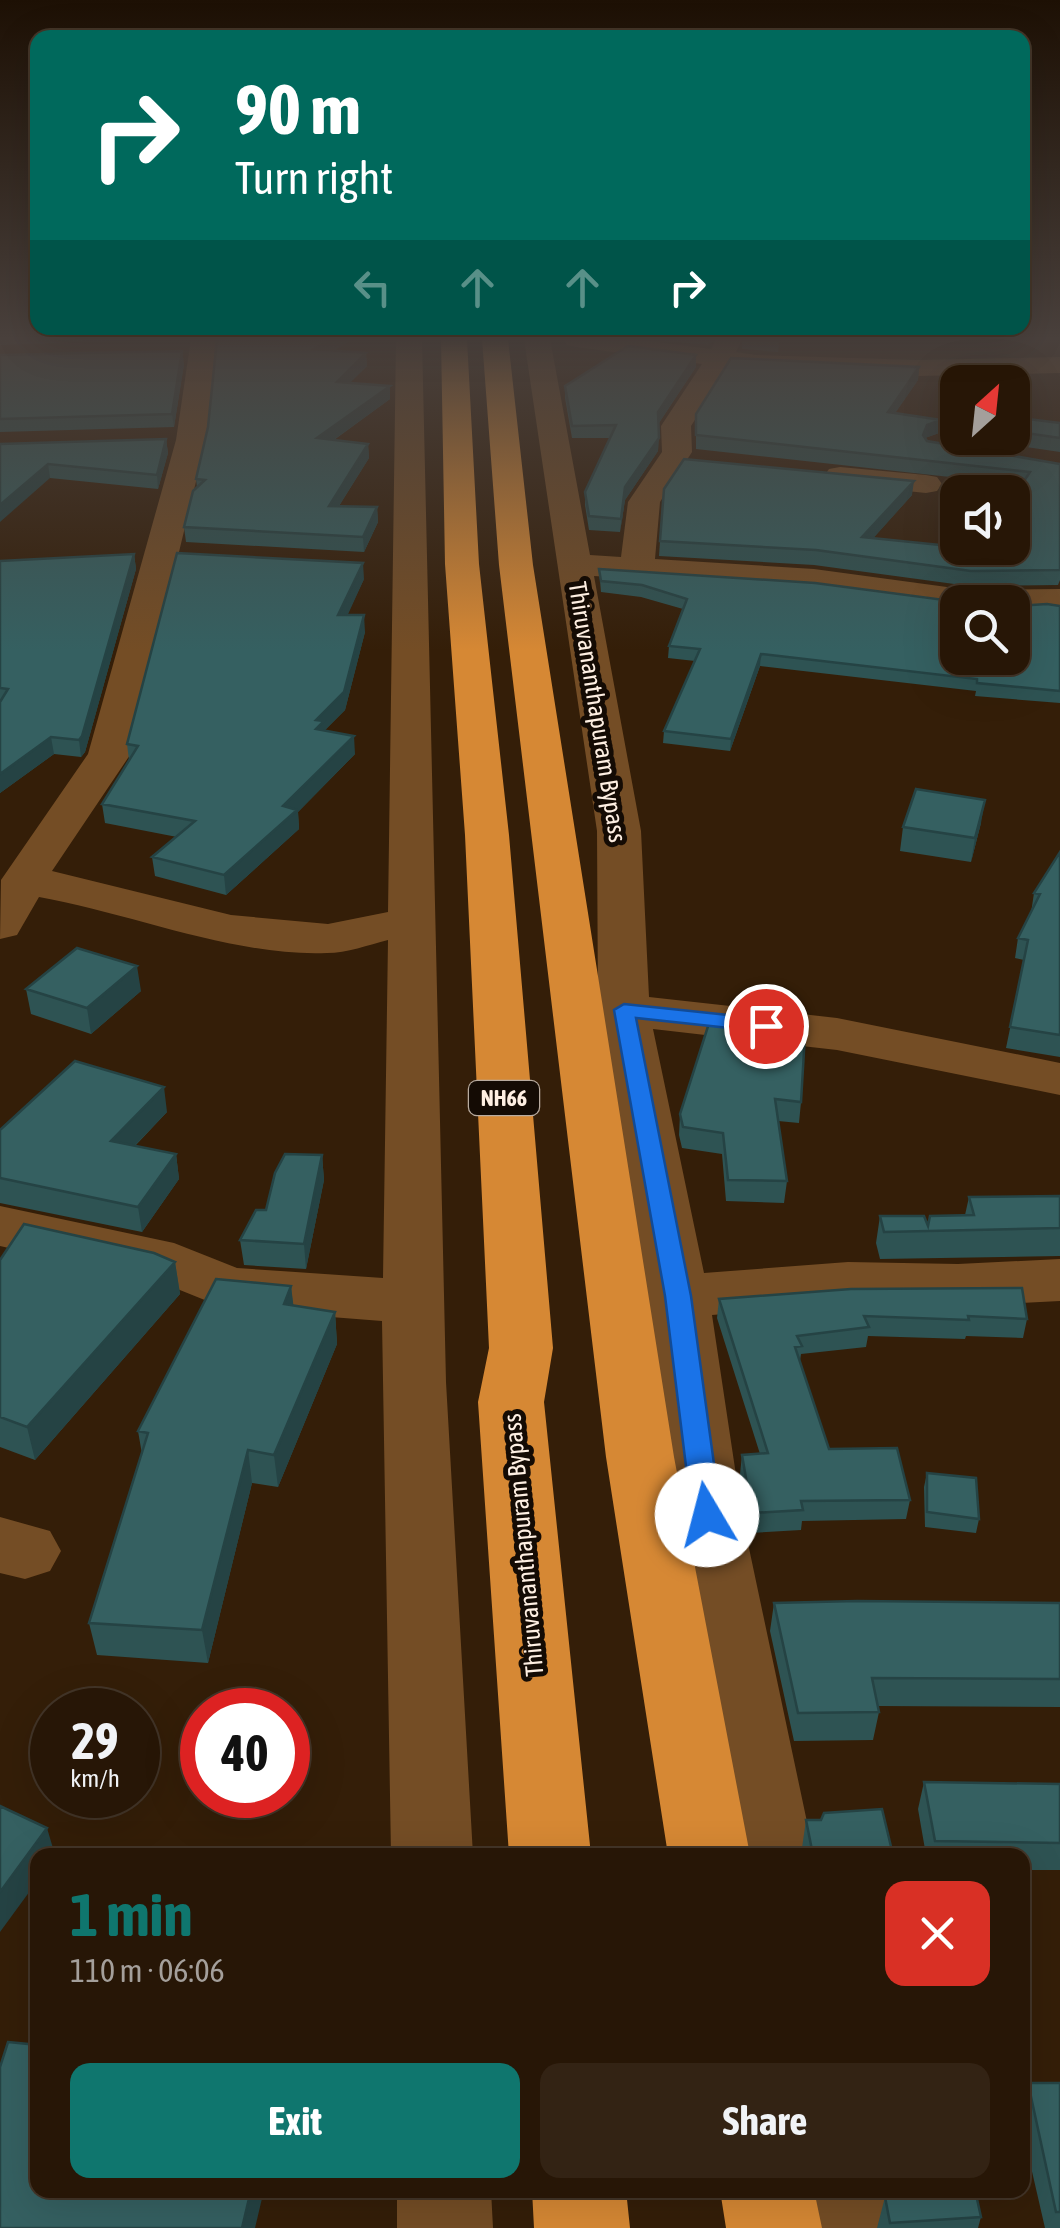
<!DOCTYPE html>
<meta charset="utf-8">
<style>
:root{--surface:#271606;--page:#332314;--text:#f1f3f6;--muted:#a49f9b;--line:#433528;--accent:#0f766e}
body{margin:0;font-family:"Asap Condensed",sans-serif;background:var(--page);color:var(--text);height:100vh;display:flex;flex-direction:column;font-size:38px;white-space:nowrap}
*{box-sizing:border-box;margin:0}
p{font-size:32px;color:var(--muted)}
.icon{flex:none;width:55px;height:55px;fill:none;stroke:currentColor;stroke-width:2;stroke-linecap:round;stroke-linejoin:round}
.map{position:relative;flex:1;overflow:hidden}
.side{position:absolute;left:30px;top:1848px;width:1000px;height:350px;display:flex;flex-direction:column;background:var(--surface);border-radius:20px;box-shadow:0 10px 40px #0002,0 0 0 2px var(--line)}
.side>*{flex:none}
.banner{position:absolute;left:30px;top:30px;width:1000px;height:305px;border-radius:20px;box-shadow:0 10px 40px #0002,0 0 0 2px var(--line);background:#00695c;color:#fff;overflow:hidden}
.needle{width:65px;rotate:27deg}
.buttons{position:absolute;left:940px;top:365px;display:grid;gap:20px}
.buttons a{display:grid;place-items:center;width:90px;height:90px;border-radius:20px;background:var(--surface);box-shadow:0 10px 40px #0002,0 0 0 2px var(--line);font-size:50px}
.speed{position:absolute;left:30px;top:1688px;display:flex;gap:20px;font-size:50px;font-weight:700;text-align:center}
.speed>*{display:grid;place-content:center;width:130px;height:130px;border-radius:50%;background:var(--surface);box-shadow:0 10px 40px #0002,0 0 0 2px var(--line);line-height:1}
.speed small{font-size:25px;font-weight:400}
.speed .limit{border:15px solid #d22;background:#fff;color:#111}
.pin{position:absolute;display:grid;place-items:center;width:85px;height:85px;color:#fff;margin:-42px;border:5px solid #fff;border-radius:50%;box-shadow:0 2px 10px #0007}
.me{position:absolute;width:110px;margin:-55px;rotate:352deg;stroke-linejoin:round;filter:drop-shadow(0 0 8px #0008)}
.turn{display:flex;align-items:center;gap:35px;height:210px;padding:0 40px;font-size:45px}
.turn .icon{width:130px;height:130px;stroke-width:2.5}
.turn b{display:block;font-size:70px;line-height:85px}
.lanes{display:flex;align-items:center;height:95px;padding:0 40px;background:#0003;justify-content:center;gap:50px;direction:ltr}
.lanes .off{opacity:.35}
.round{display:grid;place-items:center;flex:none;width:105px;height:105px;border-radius:20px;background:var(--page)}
.head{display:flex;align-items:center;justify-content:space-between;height:170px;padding:0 40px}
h1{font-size:60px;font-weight:700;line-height:75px;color:var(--accent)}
.primary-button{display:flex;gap:20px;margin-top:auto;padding:20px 40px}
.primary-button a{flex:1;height:115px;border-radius:20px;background:var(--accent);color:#fff;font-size:40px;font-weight:700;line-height:115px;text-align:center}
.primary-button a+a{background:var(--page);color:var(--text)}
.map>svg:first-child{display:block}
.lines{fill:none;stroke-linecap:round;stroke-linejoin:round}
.minor{fill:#744d25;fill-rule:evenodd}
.highway{fill:#d68834;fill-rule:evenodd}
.wall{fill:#2e5353}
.shaded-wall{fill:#254344}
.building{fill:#356061;stroke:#254344;stroke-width:2.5;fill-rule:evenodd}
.route{fill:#1a73e8;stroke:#114b97;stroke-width:2.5}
.labels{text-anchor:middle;stroke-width:10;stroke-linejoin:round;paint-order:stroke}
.shield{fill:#140b04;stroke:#b8ab9f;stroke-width:2.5}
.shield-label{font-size:22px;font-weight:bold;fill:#feefe2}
.street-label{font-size:25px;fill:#feefe2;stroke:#140b04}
</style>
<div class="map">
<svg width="1060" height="2228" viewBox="0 0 1060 2228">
<rect width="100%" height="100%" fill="#341e08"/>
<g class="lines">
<!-- minor -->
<path class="minor" d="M191,339h26l-11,101 -76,315 -78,116 179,44 97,9 60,-12 8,-573h26l24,1043 27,473h-82l-9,-534 -155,-12 -67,-27 -160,-36v-40l174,37 63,25 146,10 5,-338c-20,5 -41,13 -61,13 -92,4 -197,-40 -288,-56l-22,38 -17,4 1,-59 87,-126 88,-314z
M524,339h26l40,216 31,2 7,-55 34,-50 -1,-26 41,-62 -126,-17 -9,-2 -4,-6h70l78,10 5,-10h26l-6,13 20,3 161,5 143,-3v16l-143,3 -189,-9 -37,59 1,26 -32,50 -5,57 159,10 155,21 91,-1v22l-48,3v-12h-54v8l-144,-19 -220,-15 47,255 8,166 188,21 223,45v32l-223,-45 -184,-21 51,244 144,-11 110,2 102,-5v42l-102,5 -110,-2 -136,11 30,200 72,340h-82l-60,-340 -25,-219 -49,-286 -1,-179z
M840,467l86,8 11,2 5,7 -5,7 -11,2 -97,-10 -5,-7 5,-7z
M0,1517l50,14 11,20 -11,20 -25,8 -25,-6z
M397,2190h94l2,38h-96z
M791,2190h94l9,38h-96z"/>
<!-- highway -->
<path class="highway" d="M441,339h26l12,225 30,271 44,513 -9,54 47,453h-82l-31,-453 11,-54 -24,-513 -20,-271z
M482,339h26l25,226 141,892 76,398h-82l-62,-398 -107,-892z
M532,2190h94l4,38h-96z
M720,2190h94l8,38h-96z"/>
</g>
<!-- wall -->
<path class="wall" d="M0,339h166l-166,6z
M217,339h136l-20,12 33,2 1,13 -18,17 41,16 -56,41 34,4 1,14 -30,48 38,1 1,15 -14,30 -178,-10 -2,-15 13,-40 -1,-8 12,-52z
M642,339h71l-4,6z
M742,339h38l-2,13 -36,-3z
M0,355l184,9 -10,63 -174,5z
M696,367l-37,56 -1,28 -33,49 -5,32 -31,-2 -4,-25v-13l25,-54h-38l-7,-40v-12z
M919,367l-1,13 -23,33 44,20 -14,5 2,3 133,23v116l-2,5 -89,1 -155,-21 -155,-9 1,-15 252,-46 -39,43 106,11 43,-64 -326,-36v-35z
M1012,417l48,6v29l-74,-11 1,-3h25z
M166,439l2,14 -10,36 -108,-11 -50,-34z
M134,554l2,15 -51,183 -4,5 -27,-3 -54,39v-232z
M599,569l360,33 55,4h46v97l-85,-7 1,-5 -216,-25 -30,85 -67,-8 1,-12 31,-70 -27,-3 1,-12 14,-37 -42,-12 -40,-5z
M364,579l-17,36 18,17 -20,78 -20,20 30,24 -57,58 1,17 -73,66 -71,-19 -3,-19 25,-20 -72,-14 -3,-19 27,-44 -2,-16z
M981,823l-10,39 -71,-11 3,-24z
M1060,852v205l-54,-9 18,-88 -9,-2 3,-20 13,-25 3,-20z
M26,989l115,2 -50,43 -60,-20z
M710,1020l91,82 -2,21 -21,-2 9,60 -3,22 -58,-2 -4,-47 -40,-6 -3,-13 1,-21z
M167,1112l-32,34 41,8 3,25 -37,53 -142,-29v-73z
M322,1155l2,25 -18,89 -62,-4 -4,-25 26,-30z
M1060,1196v60l-180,3 -4,-16 4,-27 48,10 37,-11 4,-18z
M0,1260l175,2 5,32 -145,166 -35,-13z
M291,1286l2,20 42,6 2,32 -59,143 -26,-4 -44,180 -111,-8 -8,-32 53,-169 -4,-23z
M719,1299l308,20 -4,19 -57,-2 -1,3 -97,-3 -2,11 -65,7 -1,7 29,88 81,51 -4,19 -104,2 -1,9 -51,3 -10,-59 2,-19 18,-1 -43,-136z
M927,1473l52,46 -3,14 -51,-6 -1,-40z
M774,1603h286v104l-182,-1 1,6 -6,28 -79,1 -24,-110z
M924,1782l136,2v86h-38v-15h-96l-8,-46z
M806,1820l87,35h-92z
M1028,2083h32v145h-15l-23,-100v-30z
M888,2190h87l6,27 -3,11h-101l8,-31h5z"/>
<!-- shaded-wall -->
<path class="shaded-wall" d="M332,339h21l-39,23v-13z
M182,351l2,13 -10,63 -2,-13z
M366,353l1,13 -29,29 -1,-13z
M696,355v12l-38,57v-12z
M919,367l-1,13 -31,45 1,-13z
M390,386v13l-72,52 -1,-13z
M941,420l-2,13 -14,5 -2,-3 4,-10z
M659,438l-1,13 -33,49 -5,32 5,-45z
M166,439l2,14 -10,36 -1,-14z
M368,444l1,14 -39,62 -1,-14z
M48,464l2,14 -50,44v-17z
M914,481l-2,14 -51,57 1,-15z
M377,507l1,15 -14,30 -1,-15z
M134,554l2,15 -51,183 -4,5 -2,-17z
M363,563l1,16 -24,53 -2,-17z
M364,615l1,17 -20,78 -20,20 -8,17 -1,-27z
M761,654l-1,12 -30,85 1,-12z
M354,736l1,18 -57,58 1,17 -73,66 -2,-20 59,-69z
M51,737l3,17 -54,39v-19z
M985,800l-4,23 -10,39 4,-24z
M137,966l4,25 -50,43 -4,-26z
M164,1087l3,25 -52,54 -4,-25z
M176,1154l3,25 -37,53 -4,-25z
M322,1155l2,25 -18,89 -2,-25z
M175,1262l5,32 -145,166 -8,-33z
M291,1286l4,32 -11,-14z
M335,1312l2,32 -59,143 -4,-32z
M248,1450l4,33 -44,180 -6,-33z
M47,1828l8,27h-17v25l-38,52v-40z
M251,2190h13l-9,38h-13z"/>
<!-- building -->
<path class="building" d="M217,339h115l-18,10 52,4 -29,29 53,4 -73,52 51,6 -39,62 48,1 -14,30 -179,-10 9,-36 12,-11 -9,-1 12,-52z
M743,339h36l-1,2z
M628,346l68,9 -38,57 1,26 -34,49 -4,32 -32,-3 -4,-24 31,-67 -44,1 -7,-40z
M182,351l-10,63 -172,5v-64z
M731,358l188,9 -31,45 53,8 -14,5 -4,10 4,6 133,23v106l-89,1 -155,-21 -156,-9 4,-52 20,-30 230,22 -52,56 117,12 1,-1h32v-49l18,-27 -334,-37v-21z
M1012,417l48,6v15l-48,-7z
M166,439l-9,36 -109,-11 -48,41v-61z
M177,553l186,10 -25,52h26l-20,77 -28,28 8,1 -8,8 38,7 -71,70 14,4 -73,65 -72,-18 43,-36 -93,-17 36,-58 -11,-2z
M134,554l-52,182 -3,4 -28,-3 -51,37v-72l8,-13 -8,-1v-127z
M599,569l216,14 144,19 4,-8h47l4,12 33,-2 13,2v85l-83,-8v-4l-216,-25 -30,85 -67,-8 36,-82 -31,-3 18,-47 -45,-14 -41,-4zM958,602h54v56h-54z
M916,789l69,11 -10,38 -72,-11z
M1060,852v183l-50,-8 18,-87 -10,-2 22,-44 -6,-1z
M77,948l60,18 -50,42 -61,-19z
M710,1020l39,9 56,5 -4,68 -26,-3 12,82 -59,-1 -5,-47 -40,-6 -3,-13z
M75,1061l89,26 -53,54 65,13 -38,53 -138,-29v-48z
M285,1154l37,1 -18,89 -64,-4 16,-30h10l9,-37z
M1060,1196v32l-176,4 -4,-16h44l4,10 2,-10 44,-1 -5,-18z
M24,1224l130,29 21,9 -148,165 -27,-10v-157z
M216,1279l75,7 -7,18 51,8 -61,143 -26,-5 -46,180 -113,-7 59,-190 -10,-2z
M1022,1288l5,31 -59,-3 1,4 -105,-4 5,11 -72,9 5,10 -7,1 34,102 68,-1 13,52 -109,1 2,9 -51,3 -10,-58 26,-2 -49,-154 132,-10z
M927,1473l49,5 3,41 -52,-7z
M857,1601l203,2v76l-188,-1 7,34 -81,1 -24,-110z
M924,1782l136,2v59l-125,-2z
M0,1806l47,22 -47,64z
M882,1809l11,46h-80l-7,-35h15l3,-7z
M8,2042l30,3v145h213l-9,38h-242v-161z
M1028,2083h32v129h-4z
M907,2190h68l6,27 -91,6 -5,-26h19l4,-5z"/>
<!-- sky -->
<linearGradient id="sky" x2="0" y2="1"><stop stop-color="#1d1004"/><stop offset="0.52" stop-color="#4a413d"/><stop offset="1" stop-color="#4a413d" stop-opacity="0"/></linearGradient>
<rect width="1060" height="651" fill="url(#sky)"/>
<!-- route -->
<path class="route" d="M624,1004l142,15 11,7 -11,6 -130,-14 55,278 30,219 -4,8 -10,3 -10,-3 -5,-8 -27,-219 -51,-286z"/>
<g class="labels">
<!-- shield labels -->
<rect class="shield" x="469" y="1081" width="70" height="34" rx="8"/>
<g class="shield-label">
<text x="504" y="1106">NH66</text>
</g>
<!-- street labels -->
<g class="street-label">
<text transform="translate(598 712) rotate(81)" y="9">Thiruvananthapuram Bypass</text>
<text transform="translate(523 1545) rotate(-95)" y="9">Thiruvananthapuram Bypass</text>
</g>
</g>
</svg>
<div class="buttons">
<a><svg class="needle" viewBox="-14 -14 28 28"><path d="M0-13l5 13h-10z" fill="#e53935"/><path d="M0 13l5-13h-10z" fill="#a49f9b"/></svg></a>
<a><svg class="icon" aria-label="sound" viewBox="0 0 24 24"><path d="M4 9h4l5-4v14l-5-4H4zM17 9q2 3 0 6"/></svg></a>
<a><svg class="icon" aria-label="search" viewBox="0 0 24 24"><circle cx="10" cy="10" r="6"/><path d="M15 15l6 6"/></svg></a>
</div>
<div class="speed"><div>29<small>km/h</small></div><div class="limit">40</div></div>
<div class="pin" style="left:766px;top:1026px;background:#d93025"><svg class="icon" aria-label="arrive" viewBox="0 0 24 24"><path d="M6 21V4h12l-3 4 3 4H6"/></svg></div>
<svg class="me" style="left:707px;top:1515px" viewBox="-20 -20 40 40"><circle r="19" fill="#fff"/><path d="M0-13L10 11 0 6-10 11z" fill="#1a73e8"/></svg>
<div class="banner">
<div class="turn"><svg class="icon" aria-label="right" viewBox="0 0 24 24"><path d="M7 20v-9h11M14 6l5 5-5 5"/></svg><div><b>90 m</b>Turn right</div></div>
<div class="lanes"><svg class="icon off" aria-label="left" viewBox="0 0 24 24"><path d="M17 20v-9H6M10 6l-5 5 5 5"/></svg><svg class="icon off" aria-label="ahead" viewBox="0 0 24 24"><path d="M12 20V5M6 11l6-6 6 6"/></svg><svg class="icon off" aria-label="ahead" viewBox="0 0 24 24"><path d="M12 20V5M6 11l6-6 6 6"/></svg><svg class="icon" aria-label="right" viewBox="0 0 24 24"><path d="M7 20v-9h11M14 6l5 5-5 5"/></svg></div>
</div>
<section class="side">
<div class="head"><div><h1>1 min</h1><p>110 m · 06:06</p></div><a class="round" style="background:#d93025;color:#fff"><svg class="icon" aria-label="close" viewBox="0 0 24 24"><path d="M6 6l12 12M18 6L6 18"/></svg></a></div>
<div class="primary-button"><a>Exit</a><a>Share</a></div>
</section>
</div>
